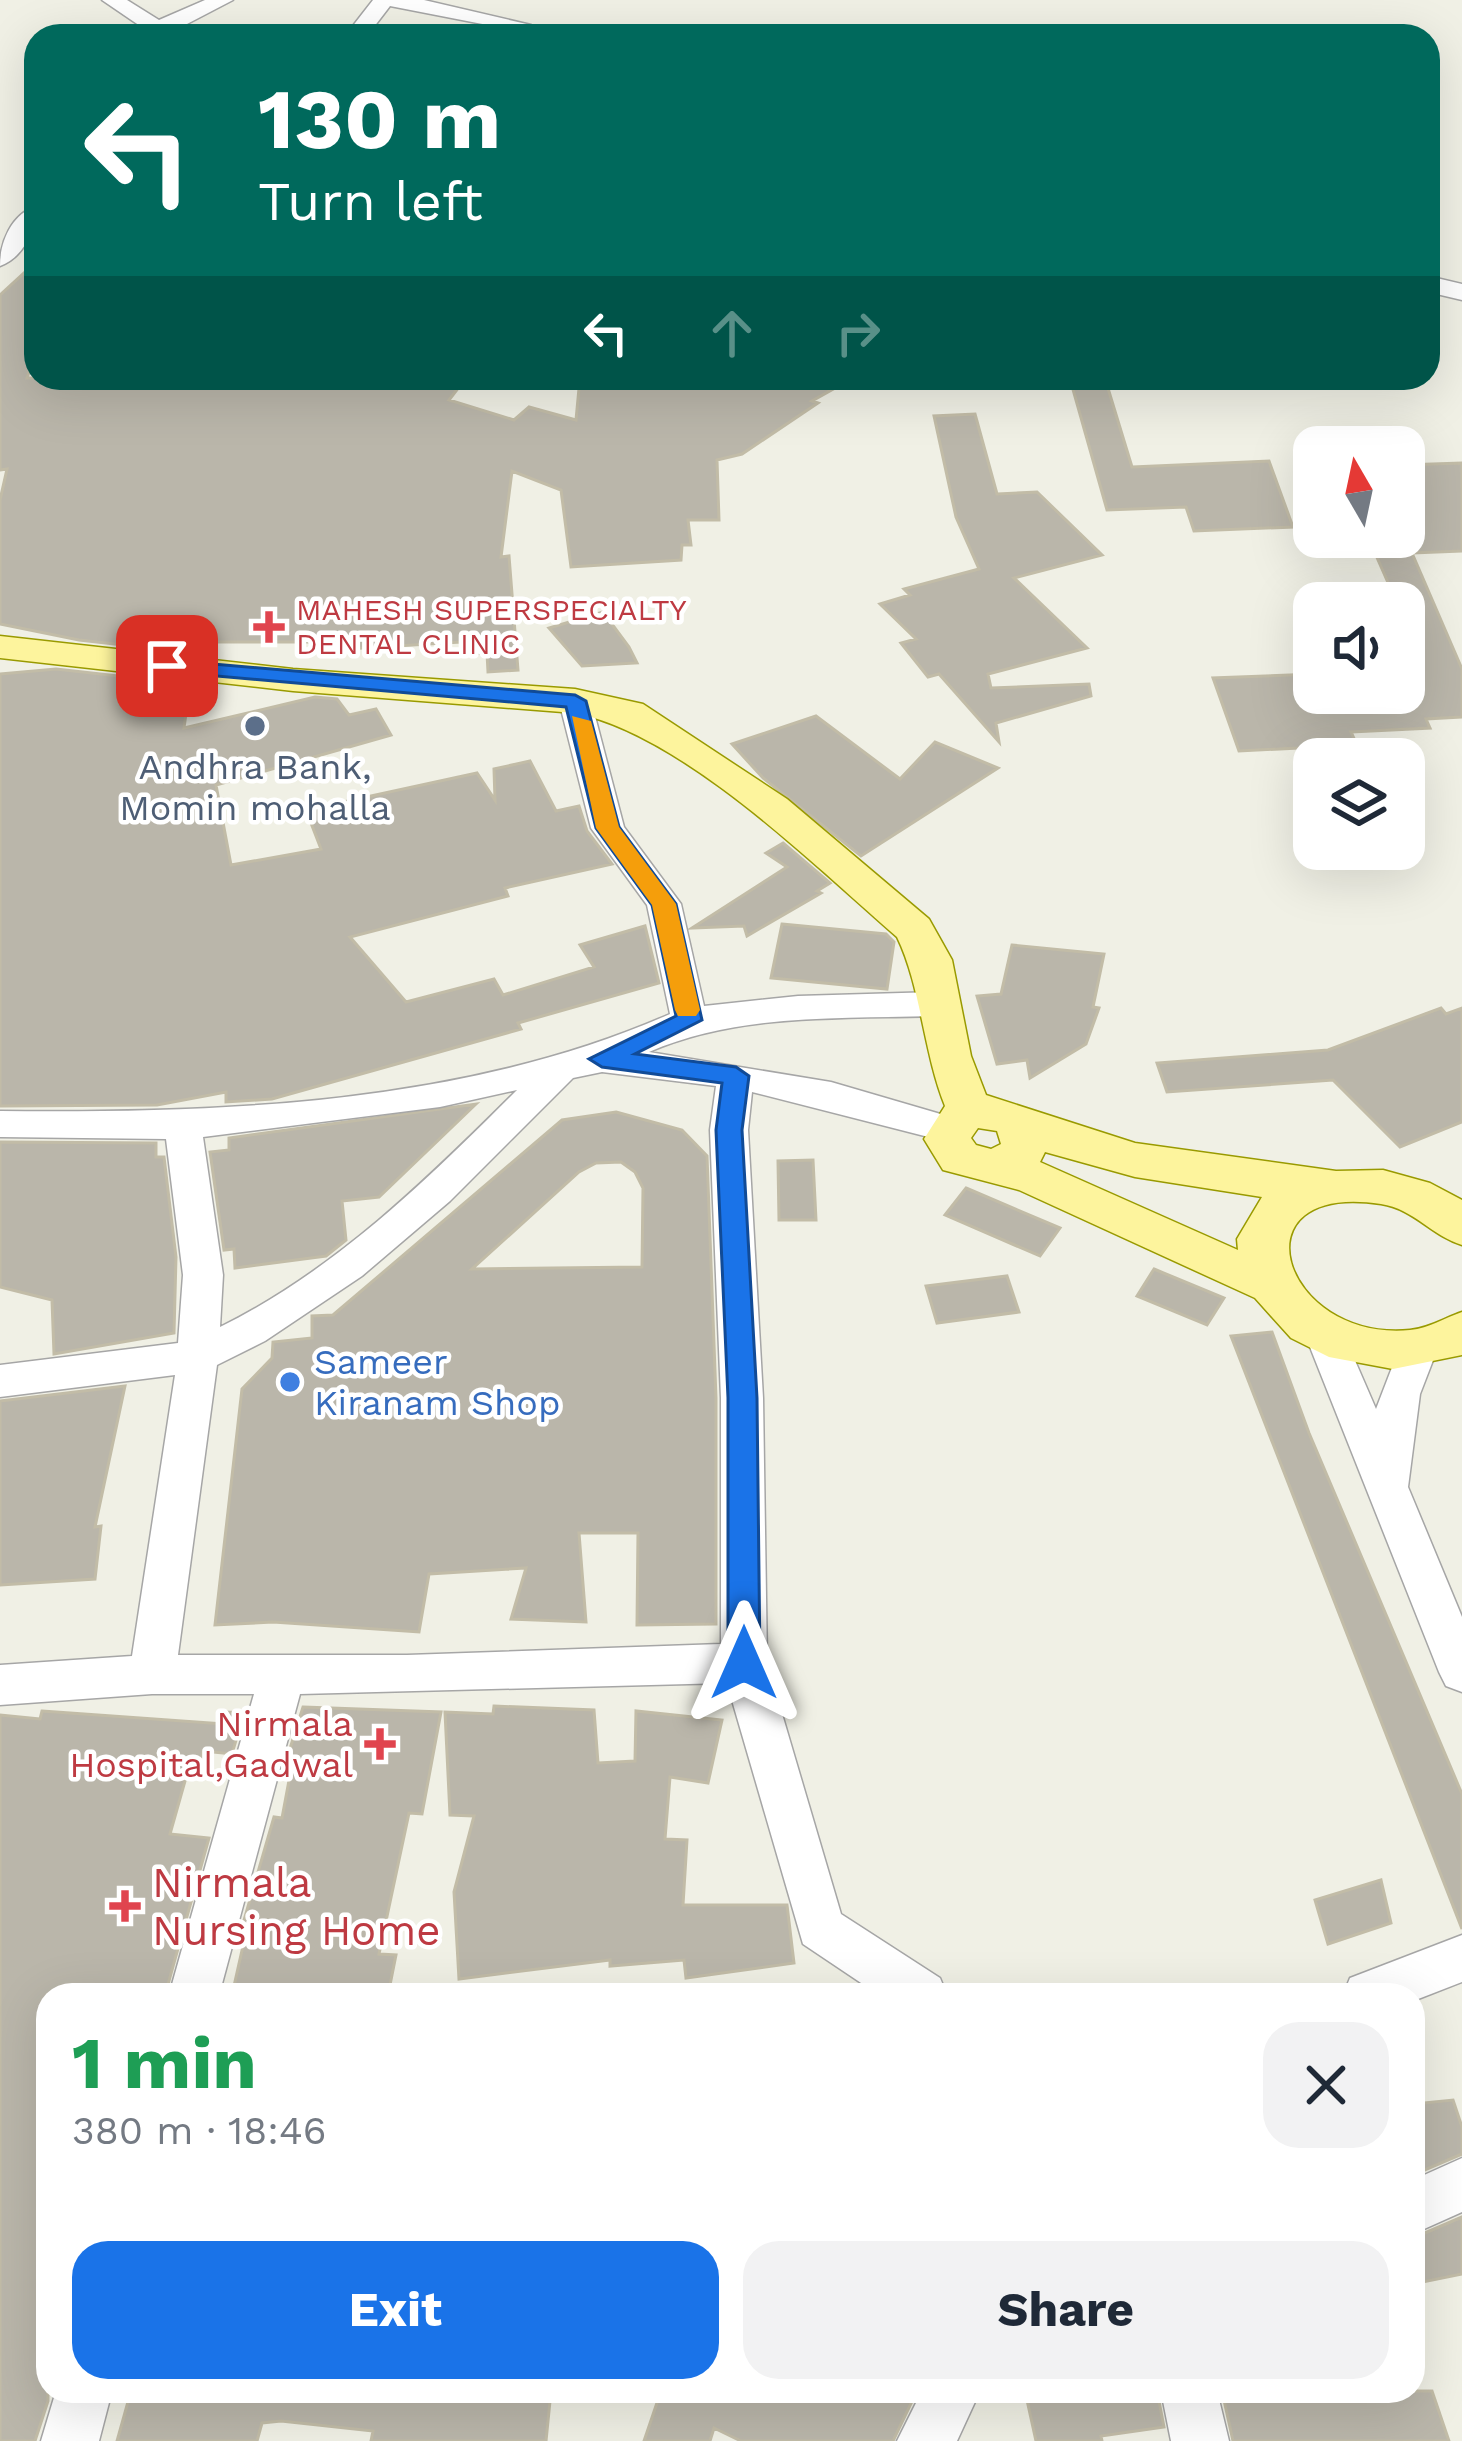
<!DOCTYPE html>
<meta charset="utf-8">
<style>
:root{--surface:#fff;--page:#f2f2f3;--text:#1f2937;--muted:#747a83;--accent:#1a73e8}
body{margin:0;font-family:"Work Sans",sans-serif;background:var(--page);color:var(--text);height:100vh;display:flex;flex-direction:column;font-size:45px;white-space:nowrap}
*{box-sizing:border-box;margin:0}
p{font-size:39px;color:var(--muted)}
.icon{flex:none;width:66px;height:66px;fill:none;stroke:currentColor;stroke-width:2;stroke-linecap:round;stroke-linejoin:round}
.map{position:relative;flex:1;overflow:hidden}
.panel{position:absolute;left:36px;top:1983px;width:1389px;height:420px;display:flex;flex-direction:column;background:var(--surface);border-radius:36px;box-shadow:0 12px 48px #0002}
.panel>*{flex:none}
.banner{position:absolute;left:24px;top:24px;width:1416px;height:366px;border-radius:36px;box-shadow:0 12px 48px #0002;background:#00695c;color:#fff;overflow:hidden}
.needle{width:78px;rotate:351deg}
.tools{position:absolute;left:1293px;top:426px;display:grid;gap:24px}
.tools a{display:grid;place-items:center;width:132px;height:132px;border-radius:24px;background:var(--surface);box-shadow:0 12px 48px #0002;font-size:60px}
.pin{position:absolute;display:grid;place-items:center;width:102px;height:102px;color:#fff;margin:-51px;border-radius:24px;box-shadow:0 6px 18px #0006}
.me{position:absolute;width:132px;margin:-66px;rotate:0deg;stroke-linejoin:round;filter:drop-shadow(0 0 9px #0008)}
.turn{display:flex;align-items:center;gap:42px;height:252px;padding:0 36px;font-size:54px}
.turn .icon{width:156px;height:156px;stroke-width:2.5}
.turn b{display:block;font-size:84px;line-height:102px}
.lanes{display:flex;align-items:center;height:114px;padding:0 36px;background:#0003;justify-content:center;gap:60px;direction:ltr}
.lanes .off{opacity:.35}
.round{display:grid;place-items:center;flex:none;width:126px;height:126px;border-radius:36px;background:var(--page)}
.headline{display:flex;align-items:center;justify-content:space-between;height:204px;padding:0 36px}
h1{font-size:72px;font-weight:700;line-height:90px;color:#1e9e55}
.button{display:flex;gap:24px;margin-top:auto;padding:24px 36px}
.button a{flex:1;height:138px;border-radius:36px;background:var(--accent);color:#fff;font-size:48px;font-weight:700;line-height:138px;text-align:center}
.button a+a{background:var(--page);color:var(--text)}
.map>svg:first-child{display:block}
.building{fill:#bab6aa;stroke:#c2bca7;stroke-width:3;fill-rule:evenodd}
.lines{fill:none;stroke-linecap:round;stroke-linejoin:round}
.minor-casing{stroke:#a6a6a6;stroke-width:3}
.major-casing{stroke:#999a00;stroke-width:3}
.minor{fill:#fff;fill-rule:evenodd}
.major{fill:#fdf49d;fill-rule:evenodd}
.route{fill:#1a73e8;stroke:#114b97;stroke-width:3}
.slow{fill:#f59e0b}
.health-dot{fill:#e0444e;stroke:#fff;stroke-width:4.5}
.service-dot{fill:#5c6f8a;stroke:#fff;stroke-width:4.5}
.shop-dot{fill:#3f7fe0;stroke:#fff;stroke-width:4.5}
.labels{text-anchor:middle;stroke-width:9;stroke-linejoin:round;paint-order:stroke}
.far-health-label{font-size:30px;fill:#be3a42;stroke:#fff;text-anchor:start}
.service-label{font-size:36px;fill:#4e5e75;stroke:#fff}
.shop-label{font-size:36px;fill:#366cbe;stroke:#fff;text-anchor:start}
.health-label{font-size:36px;fill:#be3a42;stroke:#fff;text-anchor:end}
.near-health-label{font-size:42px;fill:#be3a42;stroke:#fff;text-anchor:start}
</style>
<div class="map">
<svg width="1462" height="2441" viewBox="0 0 1462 2441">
<rect width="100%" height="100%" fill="#f0f0e5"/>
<!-- building -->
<path class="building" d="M36,262v67l-7,26h6l-8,23h439l-17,22 65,20 15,-13 47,13 4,-42h273l-41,23 6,2 -76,51 -25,6 2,60h-31l3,25h-9l-1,15 -110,7 -10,-77 -49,-19 -11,86 8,-1 9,114 -30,2 -1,-19 -25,2 -1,-13 -128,8 1,-8h-138l-1,11 -116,-13 -79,-16v-124l7,-31 -7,1v-175z
M1107,385l25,82 137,-6 24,66 -99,4 -8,-24 -79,3 -35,-124z
M975,414l22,80 40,-2 65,63 -88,23 73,70 -99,26 3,14 98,-4 2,12 -95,27 3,19 -60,-68 -11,3 -27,-34 15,-4 -36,-35 30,-9 -6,-6 75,-20 -23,-52 -22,-101z
M1462,463v88l-50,2 50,116v48l-36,2 4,9 -79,4 6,13 -118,6 -26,-73 101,-4v19h90v-19l18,-1 -18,-53v-17h-7l-29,-66h36v-72z
M603,612l26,35 8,16 -55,3 -33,-38z
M56,669l134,15 -6,44 131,-31 22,2 12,16 27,-6 15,26 -175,50 15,80 90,-16 -15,-39 171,-37 18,27 -1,-31 36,-8 26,50 23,-5 8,25 25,33 -107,24 3,8 -158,41 56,65 88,-23 9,16 91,-28 -14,-22 65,-19 14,57 -141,40 3,6 -249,70 -46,3v-10l-69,13 -157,1v-432z
M816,716l84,63 35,-37 63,26 -137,88 -98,-78 -31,-34z
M783,843l47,40 -13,8 4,2 -74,43 -3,-10 -52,2 95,-61 -21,-14z
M782,924l104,10 8,8 -7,47 -116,-11z
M1012,945l92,9 -11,53 6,1 -13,36 -56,34 -3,-18 -30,4 -20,-68 24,-2z
M1441,1008l5,6 16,-6v114l-62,25 -67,-67 -166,12 -10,-29 171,-13z
M476,1104l-97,93 -37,4 4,39 -20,16 -91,12 -1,-19 -10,1 -14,-98 19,-2v-12z
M616,1112l66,18 25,26 9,242v226l-79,1 1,-92h-59l7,89 -75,-3 15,-51 -97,6 -10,58 -146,-10 -58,3 27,-236 30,-31 1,-16 39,-4v-22l21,-1 229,-195zM621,1162l14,10 8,16 -1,79 -170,2 107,-97 17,-9z
M0,1142l156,1v14h8l12,100 -2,76 -120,21 -2,-54 -52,-13z
M813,1160l3,60h-37l-1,-59z
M966,1188l94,40 -20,28 -95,-41z
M1154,1269l70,29 -17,27 -70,-29z
M1007,1276l12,36 -82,11 -11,-37z
M1272,1332l37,101 153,361v135l-231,-593z
M125,1386l-30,141 6,-1 -6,53 -95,6v-184z
M494,1706l100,4 4,53 37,-2 1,-50 86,9 -14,63 -38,-6 -5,62 22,1 -4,65h104l7,58 -108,15 -2,-18 -74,6v-6l-151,19 -5,-87 20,-76 -24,-1 -5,-103 48,2z
M303,1707l138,5 -19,102 -13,-1 -30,141 17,1 -8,40h-156l15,-67 -5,-1 32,-110 8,1 11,-59 -6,-1z
M42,1711l182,13 3,-12 17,1 -12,41 -29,-3 -6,24 -10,-1 -17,60 39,4 -44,157h-117v406l-13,40h-35v-726l40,4z
M1381,1880l10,43 -63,21 -13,-44z
M1453,2100l9,27v27l-49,21v-71z
M1462,2217v57l-49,10v-46z
M131,2391l307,3 113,-3 -5,50h-175l2,-10 -92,-10 -19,2 -5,18h-140z
M661,2391h256l-24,50h-152l-27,-13 -4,13h-66z
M1025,2391h132l7,36 -63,9 1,5h-66z
M1222,2391h210l17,50h-216z"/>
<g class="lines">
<defs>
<path id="minor" d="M102,0h25l32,20 46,-20h28l-69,36h-22l4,-6z
M373,0h51l107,25 -5,11h-22l4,-7 -118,-23 -23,30h-22z
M36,206c0,24 -12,51 -36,60 0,-24 11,-51 36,-60z
M1428,276l34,8v16l-34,-8z
M575,692l16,9 33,126 57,77 23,102 94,-10 138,-4 18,12 -18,12c-96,3 -198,-3 -287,36l182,30 130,38 6,9 -6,9 -13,4 -196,-50 -4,38 15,268 4,265 74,251 99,64 7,17h-68l-76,-51 -76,-261 -427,11 -81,301h-50l85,-301h-102l-152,11v-40l132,-9 43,-281 -175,22v-32l178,-22 5,-68 -17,-136 -166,-2v-26c223,2 463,-6 670,-97l-23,-109 -56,-77 -32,-127zM602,1072l114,14 -6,44 11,268v246l-314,11h-229l39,-290 48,-24 97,-65 88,-75 123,-123zM517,1090c-89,89 -183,181 -297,237l3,-52 -20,-138 237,-30z
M1326,1321l14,5 36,83 27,-70 14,-5 14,5 6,11 -17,44 -12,93 54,130v75l-16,-6 -7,-14 -133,-335 6,-11z
M1462,1935v47l-49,19v-6h-70l7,-17z
M1462,2158v54l-49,22v-54z
M56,2391h56l-13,50h-58z
M922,2391h58l-23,50h-60z
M1161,2391h56l12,50h-58z"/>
<path id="major" d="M0,636l293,33 282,20 68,15 144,95 142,120 23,41 19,96 15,39 149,48 201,28 47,-1 47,13 32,17v45c-30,-9 -48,-36 -81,-41 -150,-23 -99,138 29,126 20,-2 34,-12 52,-18v43l-69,14 -64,-12 -38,-19 -36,-40 -236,-108 -76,-20 -19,-31 21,-33c-22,-55 -24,-120 -48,-169 -84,-73 -214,-202 -322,-224l-282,-22 -293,-33zM978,1128l19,3 4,13 -10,5 -15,-4 -5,-7zM1045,1152l90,25 127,20 -25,42 1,11 -198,-88z"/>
</defs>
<!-- minor casing -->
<use href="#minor" class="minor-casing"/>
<!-- major casing -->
<use href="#major" class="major-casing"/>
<!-- minor -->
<use href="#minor" class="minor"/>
<!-- major -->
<use href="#major" class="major"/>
</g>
<!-- route -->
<path class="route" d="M167,660l408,35 11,6 33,126 57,77 26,116 -67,34 101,13 13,9 -7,54 15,268 3,265 -5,10h-23l-4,-10v-265l-12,-268 6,-47 -120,-16 -13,-8 87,-43 -24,-111 -56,-77 -30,-121 -406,-36v-10z"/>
<!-- slow -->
<path class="slow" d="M572,716l19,5 28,106 57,77 24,106 -4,6h-18l-3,-6 -23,-105 -56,-77z"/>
<!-- markers -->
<g class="health-dot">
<path d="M263 609h12v12h12v12h-12v12h-12v-12h-12v-12h12z"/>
<path d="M374 1726h12v12h12v12h-12v12h-12v-12h-12v-12h12z"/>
<path d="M119 1888h12v12h12v12h-12v12h-12v-12h-12v-12h12z"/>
</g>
<circle class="service-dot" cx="255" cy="726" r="12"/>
<circle class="shop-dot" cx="290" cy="1382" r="12"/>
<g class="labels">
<!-- far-health labels -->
<g class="far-health-label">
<text x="296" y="620">MAHESH SUPERSPECIALTY<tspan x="296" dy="34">DENTAL CLINIC</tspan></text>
</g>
<!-- service labels -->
<g class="service-label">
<text x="255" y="779">Andhra Bank,<tspan x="255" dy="41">Momin mohalla</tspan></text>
</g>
<!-- shop labels -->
<g class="shop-label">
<text x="314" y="1374">Sameer<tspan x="314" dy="41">Kiranam Shop</tspan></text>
</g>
<!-- health labels -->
<g class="health-label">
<text x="353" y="1736">Nirmala<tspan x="353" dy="41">Hospital,Gadwal</tspan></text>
</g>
<!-- near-health labels -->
<g class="near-health-label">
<text x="152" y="1897">Nirmala<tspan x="152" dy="48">Nursing Home</tspan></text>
</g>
</g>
</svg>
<div class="tools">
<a><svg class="needle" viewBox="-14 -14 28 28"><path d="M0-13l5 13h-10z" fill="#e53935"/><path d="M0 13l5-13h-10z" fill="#747a83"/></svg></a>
<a><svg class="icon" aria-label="sound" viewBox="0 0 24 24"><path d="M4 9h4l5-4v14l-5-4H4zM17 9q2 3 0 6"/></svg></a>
<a><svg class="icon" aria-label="layers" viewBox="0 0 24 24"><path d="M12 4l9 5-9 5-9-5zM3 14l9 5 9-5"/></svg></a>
</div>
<div class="pin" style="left:167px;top:666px;background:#d93025"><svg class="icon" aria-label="arrive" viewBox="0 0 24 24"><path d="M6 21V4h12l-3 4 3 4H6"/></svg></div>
<svg class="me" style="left:744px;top:1663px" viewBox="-20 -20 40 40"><path d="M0-17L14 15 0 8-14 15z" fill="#1a73e8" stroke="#fff" stroke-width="4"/></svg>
<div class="banner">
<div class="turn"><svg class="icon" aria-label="left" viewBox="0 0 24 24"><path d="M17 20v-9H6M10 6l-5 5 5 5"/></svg><div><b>130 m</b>Turn left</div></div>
<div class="lanes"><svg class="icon" aria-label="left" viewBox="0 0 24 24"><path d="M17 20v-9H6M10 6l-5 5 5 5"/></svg><svg class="icon off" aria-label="ahead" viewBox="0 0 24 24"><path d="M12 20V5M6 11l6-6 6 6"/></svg><svg class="icon off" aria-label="right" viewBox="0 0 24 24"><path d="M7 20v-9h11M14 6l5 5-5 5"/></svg></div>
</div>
<section class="panel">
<div class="headline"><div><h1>1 min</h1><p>380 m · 18:46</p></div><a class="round"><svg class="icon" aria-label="close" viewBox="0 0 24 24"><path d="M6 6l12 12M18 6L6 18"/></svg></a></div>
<div class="button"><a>Exit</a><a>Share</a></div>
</section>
</div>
